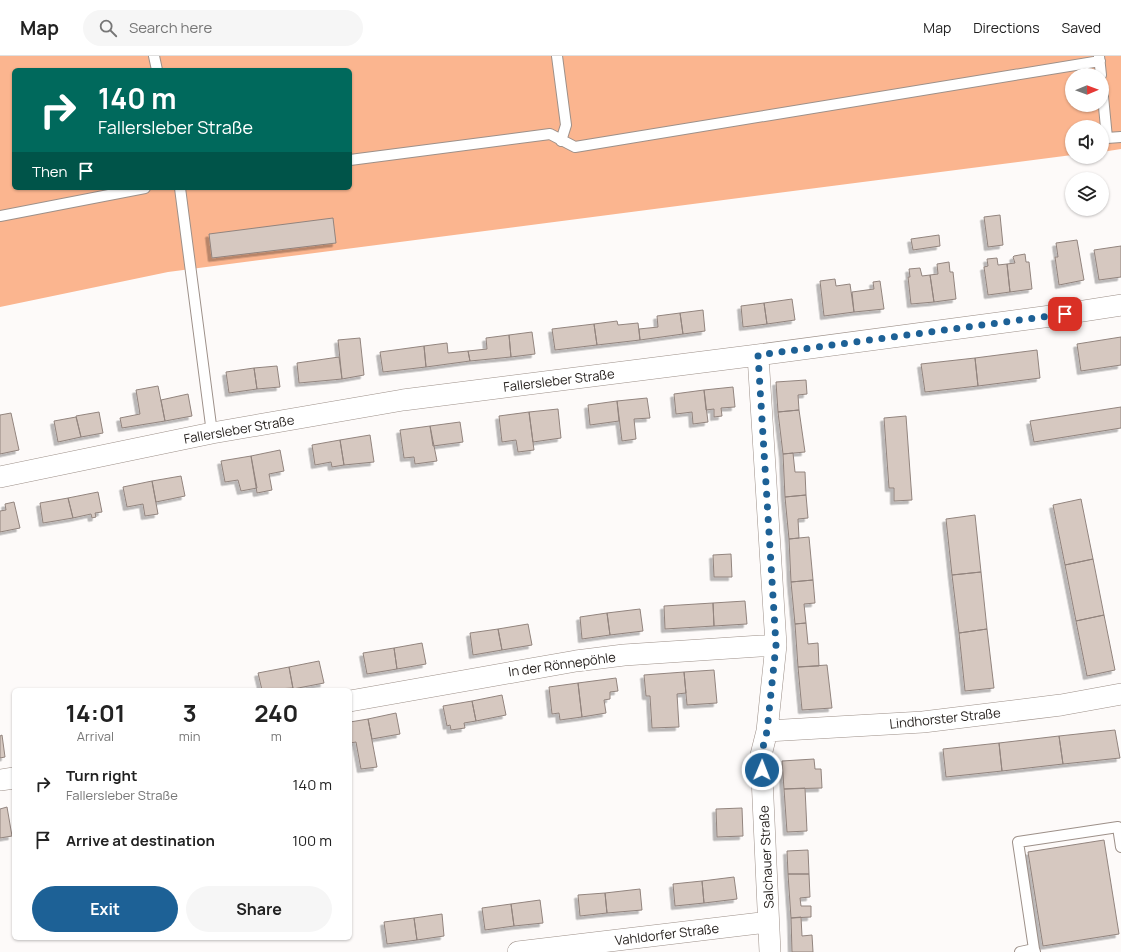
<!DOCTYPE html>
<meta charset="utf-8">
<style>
:root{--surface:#fff;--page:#f6f6f6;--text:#222;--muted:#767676;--line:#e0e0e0;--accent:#1d6196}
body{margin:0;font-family:Manrope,sans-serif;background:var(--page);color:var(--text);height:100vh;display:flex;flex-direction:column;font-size:15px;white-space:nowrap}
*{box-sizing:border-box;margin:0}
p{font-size:13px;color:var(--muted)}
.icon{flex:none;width:22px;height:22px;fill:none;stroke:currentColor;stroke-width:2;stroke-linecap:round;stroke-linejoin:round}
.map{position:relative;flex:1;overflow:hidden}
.side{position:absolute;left:12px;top:632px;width:340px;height:252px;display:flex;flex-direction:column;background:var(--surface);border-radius:6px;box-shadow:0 1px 3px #0004}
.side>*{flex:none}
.top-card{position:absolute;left:12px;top:12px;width:340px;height:122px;border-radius:6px;box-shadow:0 1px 3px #0004;background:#00695c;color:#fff;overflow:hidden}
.needle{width:26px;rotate:89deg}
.controls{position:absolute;left:1065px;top:12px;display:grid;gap:8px}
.controls a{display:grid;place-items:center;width:44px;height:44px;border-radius:50%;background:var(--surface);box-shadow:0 1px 3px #0004;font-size:20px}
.pin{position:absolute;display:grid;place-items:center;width:34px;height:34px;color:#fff;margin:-17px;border-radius:8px;box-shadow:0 2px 6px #0006}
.me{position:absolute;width:44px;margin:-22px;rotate:1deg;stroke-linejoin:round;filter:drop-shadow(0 0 3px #0008)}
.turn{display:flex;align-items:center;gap:14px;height:84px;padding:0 20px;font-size:18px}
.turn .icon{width:52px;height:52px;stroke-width:2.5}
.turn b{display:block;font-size:28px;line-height:34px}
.then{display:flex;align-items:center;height:38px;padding:0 20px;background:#0003;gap:8px;font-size:15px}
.eta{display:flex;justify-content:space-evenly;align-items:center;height:68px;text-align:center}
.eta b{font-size:24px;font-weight:700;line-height:28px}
.action{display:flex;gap:8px;margin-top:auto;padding:8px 20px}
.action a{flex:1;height:46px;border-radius:24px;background:var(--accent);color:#fff;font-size:16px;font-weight:700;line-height:46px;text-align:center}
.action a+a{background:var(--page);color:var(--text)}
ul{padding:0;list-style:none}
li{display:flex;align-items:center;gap:12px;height:56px;padding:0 20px}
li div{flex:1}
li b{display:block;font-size:15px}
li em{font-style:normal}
header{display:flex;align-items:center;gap:24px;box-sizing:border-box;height:56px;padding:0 20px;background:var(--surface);border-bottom:1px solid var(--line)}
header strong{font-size:19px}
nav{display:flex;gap:22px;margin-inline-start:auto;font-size:14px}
.search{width:280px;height:36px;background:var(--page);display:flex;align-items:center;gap:10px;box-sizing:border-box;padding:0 14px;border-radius:22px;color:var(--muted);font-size:15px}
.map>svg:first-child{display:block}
.green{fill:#fbb58f;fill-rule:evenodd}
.building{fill:#d6c8c0;stroke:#92847e;filter:url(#shadow)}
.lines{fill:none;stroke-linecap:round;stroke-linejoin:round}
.lane-casing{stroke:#9d9089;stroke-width:12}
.street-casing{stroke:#9d9089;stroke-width:22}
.lane{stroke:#fff;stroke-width:10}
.street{stroke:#fff;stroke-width:21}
.route{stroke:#1d6196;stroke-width:7;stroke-dasharray:0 12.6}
.labels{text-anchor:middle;stroke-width:3.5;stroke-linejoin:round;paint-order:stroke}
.street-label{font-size:13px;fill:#231e1b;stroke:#fff}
</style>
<header>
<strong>Map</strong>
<div class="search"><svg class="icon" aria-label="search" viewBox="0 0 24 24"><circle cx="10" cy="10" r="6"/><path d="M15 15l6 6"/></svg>Search here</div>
<nav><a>Map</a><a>Directions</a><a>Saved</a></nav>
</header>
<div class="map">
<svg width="1121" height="896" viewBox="0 0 1121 896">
<defs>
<filter id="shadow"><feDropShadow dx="-3.5" dy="3.5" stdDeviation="0" flood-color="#0004"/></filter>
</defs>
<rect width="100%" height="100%" fill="#fdfaf9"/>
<!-- green -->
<path class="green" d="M0,0h1121v93l-19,3v-25h-30v28l-904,117 -168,35zM14,14h336v118h-336zM1072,19h30v30h-30z"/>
<!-- building -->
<path class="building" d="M1000,159l3,30 -15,2 -4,-30z
M333,162l3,25 -124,15 -3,-24z
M939,179l1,11 -27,4 -2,-11z
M1077,184l7,40 -25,5 -4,-28h3l-2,-14z
M1121,190v31l-22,3 -5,-30z
M1025,198l1,8h3l3,27 -22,3 -3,-28 8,-1 -2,-6 1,-1z
M997,202l1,7 9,-1 3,28 -22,3 -4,-28 4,-1 -1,-7z
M949,206l1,10h3l3,27 -22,3 -4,-27 8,-1 -1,-10z
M920,212l2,8 8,-1 4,27 -23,2 -3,-27h2l-1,-8z
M835,223l1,7 14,-2 4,28 -30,4 -4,-35z
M880,225l4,28 -30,3 -2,-20 22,-3 -1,-7z
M792,243l3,21 -28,4 -3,-21z
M764,247l3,21 -24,3 -2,-21z
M703,254l2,21 -22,3 -3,-21z
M680,257l3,21 -43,6 -1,-11 19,-2 -1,-11z
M617,265l1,4 20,-2 2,17 -43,5 -3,-21z
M594,268l3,21 -42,5 -3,-21z
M532,276l3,22 -24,3 -2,-22z
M509,279l2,22 -41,4 -2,-10 19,-2 -1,-11z
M1121,281v28l-40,6 -4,-27z
M360,282l4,37 -22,4 -4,-39z
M447,287l1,10 20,-2 2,10 -44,6 -2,-21z
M424,290l2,21 -43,5 -3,-20z
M1037,294l3,28 -62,8 -3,-28z
M339,301l3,22 -43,4 -2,-20z
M975,302l3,28 -53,6 -4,-28z
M277,310l3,21 -23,2 -3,-21z
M254,312l3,21 -28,4 -3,-21z
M806,324l1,14 -9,1 1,15 -21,2 -2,-30z
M158,330l7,35 -43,7 -2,-10 20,-4 -4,-24z
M733,331l2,20 -14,1 1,8 -8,1v-8l-8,1 -2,-20z
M704,334l4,32 -15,2 -1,-12 -16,2 -2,-20z
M188,338l4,22 -27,5 -4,-21z
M647,342l3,20 -16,1 2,20 -14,2 -5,-40z
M617,345l2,20 -29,4 -2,-20z
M1121,351v21l-87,14 -4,-21z
M558,353l3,29 -28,4 -4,-30z
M799,354l6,42 -22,2 -5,-42z
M99,356l4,21 -22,4 -5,-21z
M529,356l5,38 -16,2 -2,-12 -14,2 -3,-26z
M11,357l8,37 -19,4v-39z
M906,360l6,84 -18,1v-13h-5l-5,-70z
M76,361l5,20 -23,5 -4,-21z
M460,366l3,20 -30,4 -3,-20z
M430,370l7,35 -22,3 -1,-7 -10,1 -4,-28z
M370,379l4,27 -30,3 -4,-25z
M340,384l4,25 -12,2 -1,-5 -16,3 -3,-20z
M280,394l4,21 -15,3 3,16 -15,3 -6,-37z
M793,397l2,19h10l1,23 -21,2 -2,-43z
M251,400l6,32 -16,3 -3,-11 -13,2 -4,-21z
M181,420l4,20 -29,6 -4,-21z
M152,425l6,33 -13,2 -2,-12 -16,3 -4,-20z
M98,436l4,20 -7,1 1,4 -4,1 -1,-4 -18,4 -5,-20z
M806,439l2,23 -10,1 1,19 -10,1 -4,-42z
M68,442l5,20 -30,5 -3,-20z
M1081,443l12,60 -28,6 -12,-60z
M14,446l6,26 -20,4v-21l6,-1 -1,-6z
M975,459l6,57 -29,3 -6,-56z
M809,481l4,43 -22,2 -2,-43z
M731,498l1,23h-18l-1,-22z
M1093,503l11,56 -28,6 -11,-56z
M981,516l6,57 -28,4 -7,-58z
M813,524l2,23 -11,1 2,19 -11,1 -4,-42z
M745,545l2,23 -33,2 -1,-23z
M713,547l1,23 -49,3 -1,-23z
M640,553l3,22 -33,4 -3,-22z
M607,557l3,22 -28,4 -2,-22z
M1104,559l11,55 -28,6 -11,-55z
M806,567l2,21 10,-1 1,23 -21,1 -3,-43z
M528,568l4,21 -30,5 -4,-21z
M498,573l4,21 -29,5 -3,-22z
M987,573l7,59 -29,3 -6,-58z
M422,587l4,21 -29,5 -3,-21z
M394,592l3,21 -30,5 -4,-21z
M319,605l5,22 -31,6 -4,-22z
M827,609l5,43 -30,2 -4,-43z
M289,611l4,21 -31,2 -4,-17z
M714,614l3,33 -30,2 -3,-33z
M684,616l2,21 -9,1 2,33 -27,1 -2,-32h-4l-2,-21z
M616,622l2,13 -8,1v7l-6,1 2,13 -24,4 -4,-34z
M578,627l4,34 -22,3 -1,-7 -7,1 -3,-27z
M502,639l4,20 -30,6 -4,-20z
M472,645l4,20 -12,2 1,5 -14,2 -1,-5 -3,1 -4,-20z
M396,657l4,21 -28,5 -4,-20z
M368,663l9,48 -16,2 -5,-27 -6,1v-21z
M1115,674l5,28 -57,6 -4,-28z
M2,679l3,22 -5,1v-22z
M1059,680l4,28 -61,7 -3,-28z
M999,687l3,28 -56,6 -3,-28z
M814,703l1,10h6l1,19 -38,1 -2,-28z
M805,732l2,43 -20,1 -3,-43z
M7,751l5,29 -12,2v-29z
M742,752l1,28 -26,1 -1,-28z
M1104,784l15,94 -76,12 -15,-94z
M808,794l1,24h-21l-1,-23z
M788,818h21l1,23 -10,1 1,8h10v11l-20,1z
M734,821l3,22 -33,4 -2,-22z
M702,825l2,22 -29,3 -2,-22z
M640,833l2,21 -35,3 -2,-20z
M605,837l2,20 -27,3 -2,-21z
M540,844l3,23 -29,3 -3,-22z
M511,848l3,22 -29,4 -3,-22z
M442,858l2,22 -27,4 -3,-22z
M801,861l1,19 10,-1 1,17h-21l-1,-34z
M414,862l3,22 -30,4 -3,-22z"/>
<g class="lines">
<defs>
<path id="lane" d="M154,0l3,14
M557,0l9,69 -5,16
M1099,0l2,19
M1102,30l5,52 14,-1
M350,104l200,-26 25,13 525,-86
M180,132l32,245
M0,160l145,-28
M1034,893l-16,-107 100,-15 3,20
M1020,896l14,-3 1,3"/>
<path id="street" d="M758,299l18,290 -9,86 -6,24 9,197
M0,421l212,-44 191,-33 355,-45 293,-39 70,-11
M350,645l226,-40 48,-6 152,-10
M767,675l156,-9 138,-17 60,-11
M0,724l14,-2
M518,896l250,-30"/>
</defs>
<!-- lane casing -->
<use href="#lane" class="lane-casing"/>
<!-- street casing -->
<use href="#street" class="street-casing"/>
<!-- lane -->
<use href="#lane" class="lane"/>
<!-- street -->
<use href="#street" class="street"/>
</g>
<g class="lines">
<!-- route -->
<path class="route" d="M762,714l-1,-15 6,-24 9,-86 -18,-290 307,-41"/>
</g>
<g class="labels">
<!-- street labels -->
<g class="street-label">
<text transform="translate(559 324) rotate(-7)" y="5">Fallersleber Straße</text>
<text transform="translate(239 373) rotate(-10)" y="5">Fallersleber Straße</text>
<text transform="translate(562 608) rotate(-8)" y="5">In der Rönnepöhle</text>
<text transform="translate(945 662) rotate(-6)" y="5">Lindhorster Straße</text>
<text transform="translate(766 801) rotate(-93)" y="5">Salchauer Straße</text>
<text transform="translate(667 878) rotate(-7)" y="5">Vahldorfer Straße</text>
</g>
</g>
</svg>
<div class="controls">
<a><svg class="needle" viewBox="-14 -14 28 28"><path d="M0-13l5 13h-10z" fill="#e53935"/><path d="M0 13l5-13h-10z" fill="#767676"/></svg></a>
<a><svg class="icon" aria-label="sound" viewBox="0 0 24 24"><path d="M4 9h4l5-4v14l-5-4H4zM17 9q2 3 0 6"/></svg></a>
<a><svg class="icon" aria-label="layers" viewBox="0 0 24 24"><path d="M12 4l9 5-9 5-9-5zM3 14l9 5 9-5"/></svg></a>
</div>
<div class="pin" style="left:1065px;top:258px;background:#d93025"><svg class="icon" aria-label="arrive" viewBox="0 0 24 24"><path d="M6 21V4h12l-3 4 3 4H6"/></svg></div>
<svg class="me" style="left:762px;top:714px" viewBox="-20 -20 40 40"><circle r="17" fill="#1d6196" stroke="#fff" stroke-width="3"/><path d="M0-11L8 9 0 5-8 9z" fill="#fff"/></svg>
<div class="top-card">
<div class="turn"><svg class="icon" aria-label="right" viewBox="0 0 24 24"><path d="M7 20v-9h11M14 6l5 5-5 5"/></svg><div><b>140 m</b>Fallersleber Straße</div></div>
<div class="then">Then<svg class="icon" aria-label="arrive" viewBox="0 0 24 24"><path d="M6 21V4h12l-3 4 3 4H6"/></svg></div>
</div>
<section class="side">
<div class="eta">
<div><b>14:01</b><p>Arrival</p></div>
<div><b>3</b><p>min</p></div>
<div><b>240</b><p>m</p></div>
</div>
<ul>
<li><svg class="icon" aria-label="right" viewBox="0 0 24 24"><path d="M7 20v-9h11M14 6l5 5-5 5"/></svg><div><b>Turn right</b><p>Fallersleber Straße</p></div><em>140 m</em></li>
<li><svg class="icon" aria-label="arrive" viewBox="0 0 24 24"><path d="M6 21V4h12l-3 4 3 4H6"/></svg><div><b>Arrive at destination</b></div><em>100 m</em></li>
</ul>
<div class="action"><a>Exit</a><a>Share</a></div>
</section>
</div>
